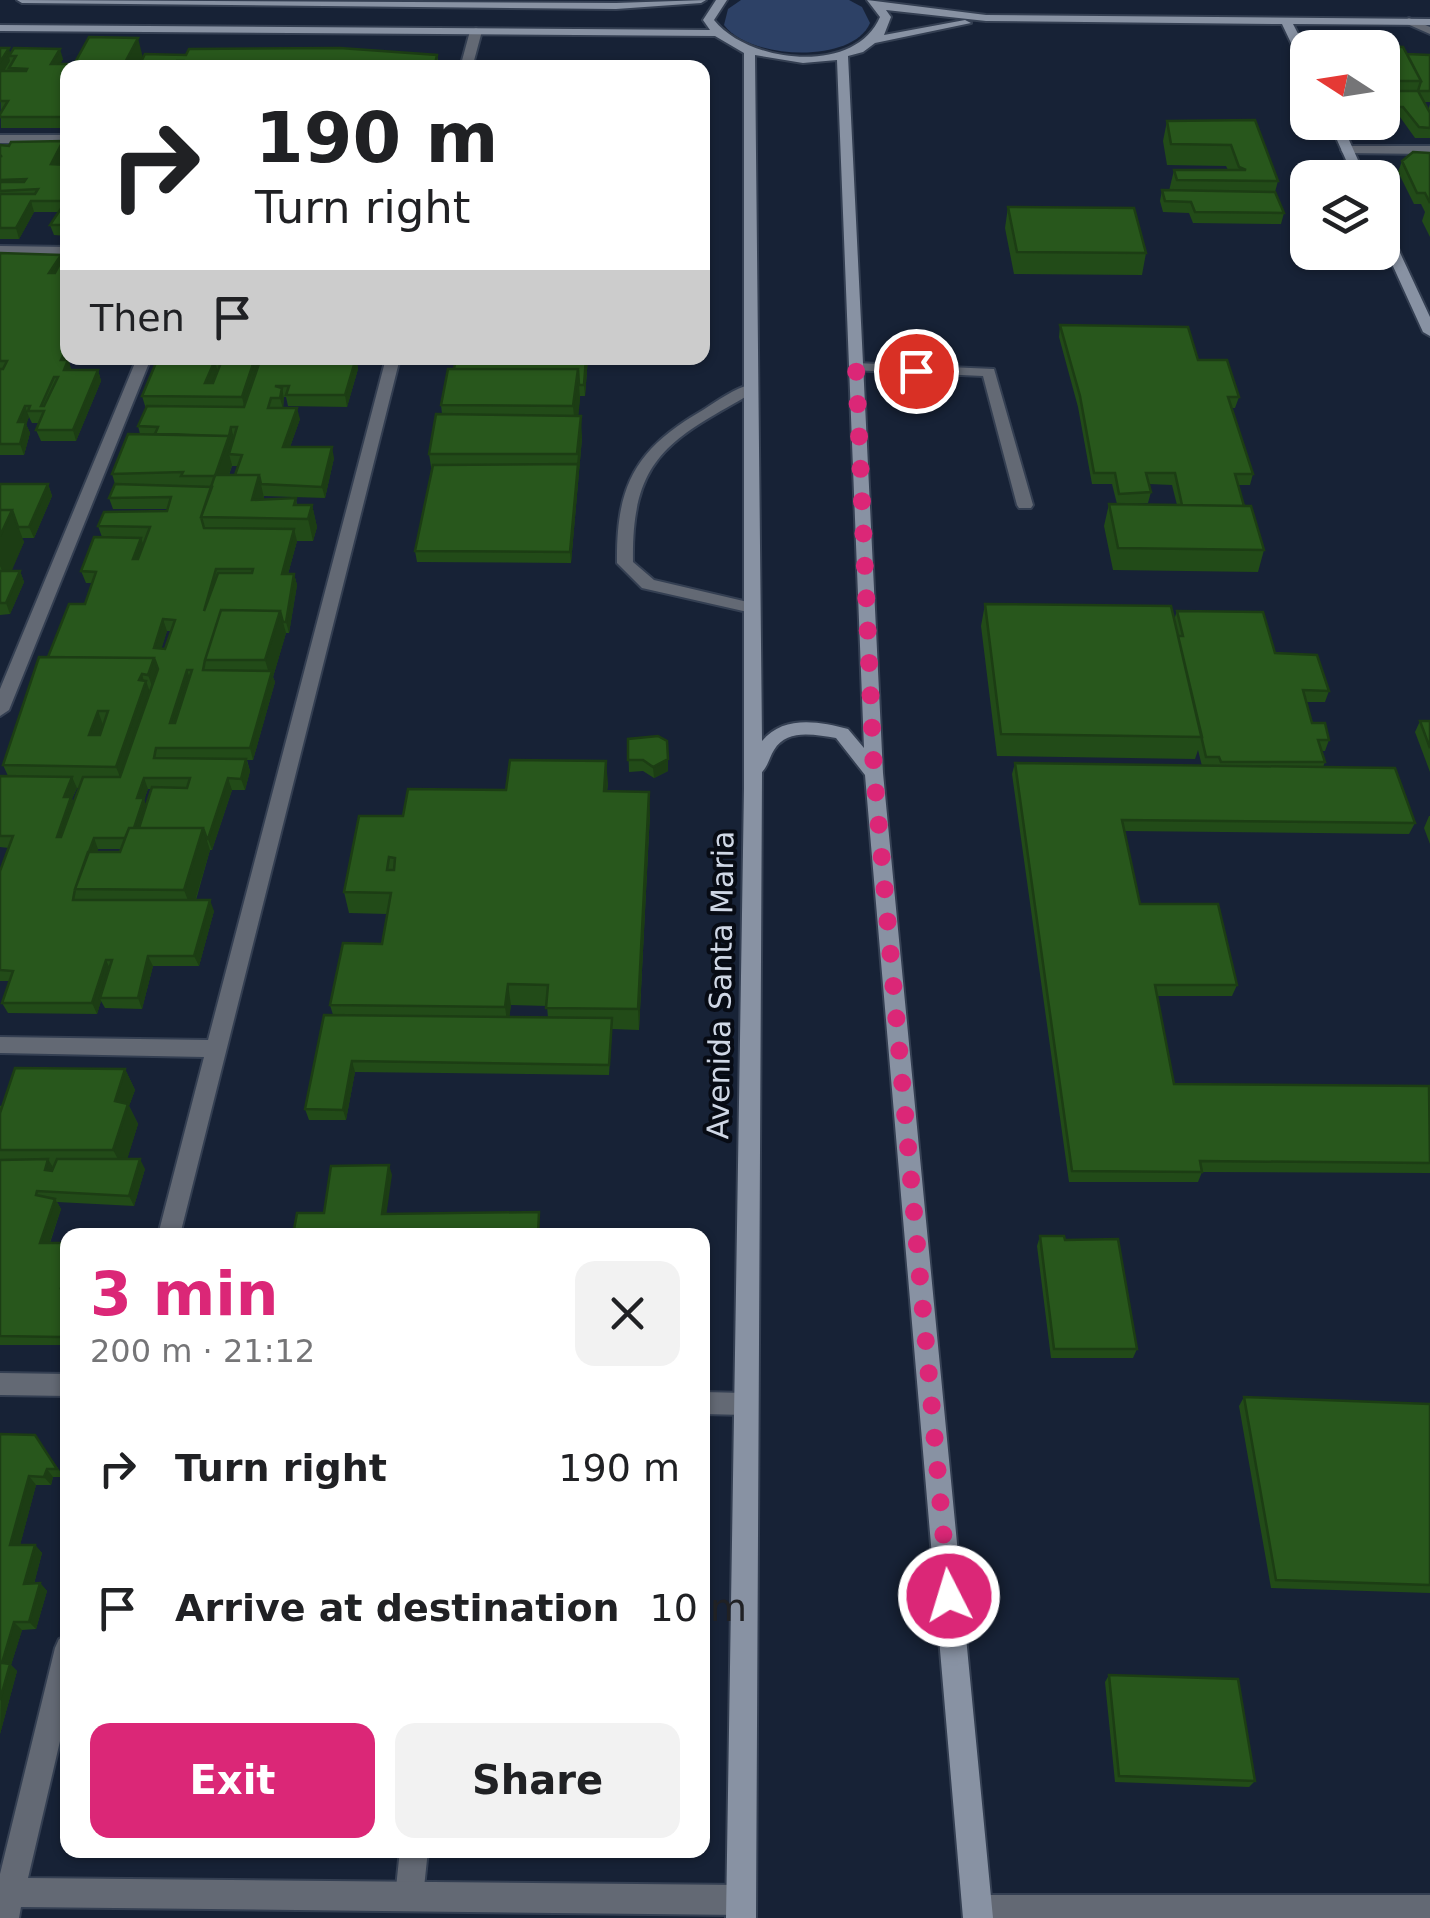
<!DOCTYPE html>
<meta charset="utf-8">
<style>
:root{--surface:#fff;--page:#f2f2f2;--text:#202124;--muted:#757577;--accent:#db2777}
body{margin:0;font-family:"DejaVu Sans",sans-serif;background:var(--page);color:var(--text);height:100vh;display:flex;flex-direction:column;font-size:38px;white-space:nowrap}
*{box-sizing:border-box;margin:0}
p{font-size:32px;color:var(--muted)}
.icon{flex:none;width:55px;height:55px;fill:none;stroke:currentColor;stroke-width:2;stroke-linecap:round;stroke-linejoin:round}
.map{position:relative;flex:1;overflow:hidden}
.side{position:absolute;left:60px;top:1228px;width:650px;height:630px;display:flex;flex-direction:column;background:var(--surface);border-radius:20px;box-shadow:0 2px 8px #0004}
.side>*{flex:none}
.guide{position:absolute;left:60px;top:60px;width:650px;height:305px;border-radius:20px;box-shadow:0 2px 8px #0004;background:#fff;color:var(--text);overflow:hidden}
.needle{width:65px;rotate:282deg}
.controls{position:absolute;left:1290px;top:30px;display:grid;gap:20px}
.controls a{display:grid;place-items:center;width:110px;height:110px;border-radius:20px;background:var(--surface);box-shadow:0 2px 8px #0004;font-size:50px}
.pin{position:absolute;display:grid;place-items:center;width:85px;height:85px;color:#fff;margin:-42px;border:5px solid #fff;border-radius:50%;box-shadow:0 2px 10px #0007}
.me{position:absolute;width:110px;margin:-55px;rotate:355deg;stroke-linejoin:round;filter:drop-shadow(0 0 8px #0008)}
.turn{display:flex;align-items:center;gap:35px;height:210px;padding:0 30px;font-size:45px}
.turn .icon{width:130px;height:130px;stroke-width:2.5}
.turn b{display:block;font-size:70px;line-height:85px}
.then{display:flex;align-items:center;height:95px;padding:0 30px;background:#0003;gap:20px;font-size:38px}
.round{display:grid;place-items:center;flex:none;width:105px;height:105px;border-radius:20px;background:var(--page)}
.headline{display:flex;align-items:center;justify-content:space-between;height:170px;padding:0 30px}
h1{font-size:60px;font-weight:600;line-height:75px;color:var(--accent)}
.button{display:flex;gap:20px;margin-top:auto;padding:20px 30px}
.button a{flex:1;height:115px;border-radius:20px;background:var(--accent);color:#fff;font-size:40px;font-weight:600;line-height:115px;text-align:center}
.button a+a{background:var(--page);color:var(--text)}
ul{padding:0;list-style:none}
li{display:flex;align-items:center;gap:30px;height:140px;padding:0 30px}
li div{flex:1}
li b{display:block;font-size:38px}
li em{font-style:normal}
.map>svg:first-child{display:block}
.green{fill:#2d4166}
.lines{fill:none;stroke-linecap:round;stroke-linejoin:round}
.lane-casing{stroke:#343f52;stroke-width:4}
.street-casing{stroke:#343f52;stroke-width:4}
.secondary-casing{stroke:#343f52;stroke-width:4}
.lane{fill:#636974;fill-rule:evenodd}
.street{fill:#636974;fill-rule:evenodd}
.secondary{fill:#8892a3;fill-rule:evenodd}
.wall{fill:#224b18;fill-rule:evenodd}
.shaded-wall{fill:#1c3d14}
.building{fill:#28571c;stroke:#1c3d14;stroke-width:2.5;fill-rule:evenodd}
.route{stroke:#db2777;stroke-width:18;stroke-dasharray:0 32.4}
.labels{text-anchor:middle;stroke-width:8;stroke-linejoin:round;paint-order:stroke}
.street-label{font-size:30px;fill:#cfd7e5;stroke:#070b14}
</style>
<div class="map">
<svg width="1430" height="1918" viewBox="0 0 1430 1918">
<rect width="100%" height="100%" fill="#172236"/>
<!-- green -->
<path class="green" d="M741,0h108l13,7 8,16c-18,42 -122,36 -146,2l4,-16z"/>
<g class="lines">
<defs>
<path id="lane" d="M856,363l138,6 39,136 -2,3h-12l-2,-3 -34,-129 -132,-6v-6z
M751,384l7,4 -2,3c-84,48 -125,64 -123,171l21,18 98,23 8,5 -8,5 -110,-25 -25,-25c-1,-77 18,-114 86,-153 15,-10 31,-21 48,-26z
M702,1392l44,1 9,3 3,8 -3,8 -9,3 -44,-1z
M400,1850h28l-5,47 -4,10 -10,4 -10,-4 -4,-10z"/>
<path id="street" d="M1409,18l21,9v7l-25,-11 -2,-2z
M476,28l6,3 -10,37h-12l10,-37z
M0,135h68v8h-68z
M1347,146h83v8l-87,-1 -2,-3z
M0,246l68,1v8l-68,-1z
M137,358h14l-142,352 -9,6v-27z
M386,358h14l-220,877h-22l46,-178 -204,-4v-16l208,3z
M0,1373l68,1v22l-68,-1z
M68,1635v72l-40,171 713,7 10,5 5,10 -5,10 -10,5 -720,-8 -2,11h-19v-44l55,-226 4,-9z
M978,1895h452v23h-463l-4,-8 5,-10z"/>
<path id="secondary" d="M17,0l599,3 90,-3 -5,3 -85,6 -594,-6z
M716,0h11l-13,20c34,43 141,56 166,-3l-13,-17 119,15 444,4v6l-137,-1 15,29v16l-6,-3 -20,-42 -296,-3 -100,-11 5,7 -7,18 81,-15 6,3 -96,20 -12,9 -15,4 35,717 110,1145h-30l-98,-1143 -29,-37c-21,-3 -49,-10 -62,12 -5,8 -6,16 -12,22l-6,1146h-30l18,-1130v-735l-29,-17 -715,-5v-6l710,5 -7,-10zM755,55l48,8 34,-3 27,688 -16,-19c-29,-8 -65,-14 -86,12z
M1329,122h12l25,56h-12z
M1382,223l6,4 42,90v19l-7,-4 -41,-90z"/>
</defs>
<!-- lane casing -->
<use href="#lane" class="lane-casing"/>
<!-- street casing -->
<use href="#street" class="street-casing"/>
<!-- secondary casing -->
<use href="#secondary" class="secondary-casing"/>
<!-- lane -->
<use href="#lane" class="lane"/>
<!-- street -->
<use href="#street" class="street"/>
<!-- secondary -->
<use href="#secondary" class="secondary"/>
</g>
<!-- wall -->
<path class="wall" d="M1350,45l53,2 4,7 23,1v47h-6l4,8 2,-6v34h-15l-15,-21h-18v-69h-33z
M0,48l10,5 53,6 -3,5 83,-6 294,-3 2,10 -1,3h-370v60h-67z
M1255,120l23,61 -3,11 9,21 -3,11 -88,-1 -4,-10 -26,-1 -3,-11 2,-11 7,1 5,-21h54l-2,-4 -59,-1 -4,-24 4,-20z
M63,141l4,11 -7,12 8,1v71l-14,-1 -4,-10 9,-13h-25l-15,27h-19v-94z
M1430,153v84l-8,-16 3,-9 -4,-8h-7l-16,-32 4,-11z
M1008,207l138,46 -4,22 -128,-1 -9,-46z
M0,253l61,2 8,107 2,8h27l3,11 -25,60h-35l-5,-11 4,-7h-8l-3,-6 -3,7 4,9 -6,22h-24z
M1060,325l138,35 41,37 -4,11h-3l21,66 -3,11h-12l6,21 20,44 -6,22 -145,-2 -9,-44 5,-22h8l-5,-20h-20l-14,-77 -19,-70zM1149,484l23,1 5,20 -47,-1 18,-1 3,-11z
M158,358h198l2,11 -11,38 -59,-1 -2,-9h-2l-1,11 17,11 -10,28 44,11 -9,40 -61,-2v3l32,-1 1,7h15l5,22 -4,14h-16l-9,33h6l3,11 -8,48h-3l-13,44 2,5 -22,78h-6l3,11 -5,19h-13l-20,60h-2l-14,50 18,11 -15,55h-46l-11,43 -37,-1 -4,-7 -4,13 -89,-1 -6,-10 7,-22h-9v-110l9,-23 -9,-1v-71h8l-5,-11 45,-108 37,-53 7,-21h-6l-5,-12 21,-34 -4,-11 69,-15 1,-2h-55l-4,-11 6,-14 -3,-10 28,-40 -2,-8 8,-17 -4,-13zM232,466h6l-3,9h-6zM167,631h4l-6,18h-4zM77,788h2l-5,14 -2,-3zM148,789h3l-5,16 -2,-5zM98,849h23l-1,3h-23z
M588,358l-3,38h-5l-2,20 4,22 -11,125 -154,-1 -2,-11 17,-78 -3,-19 13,-40 -1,-9 13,-36z
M0,484h48l4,12 -18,42h-12l2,4 -13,29h9l4,11 -14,32 -10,1z
M985,604l189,16 3,-9 98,42 54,38 -4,11h-19l6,21 17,17 -4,11h-4l4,11 -2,5 92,56 -6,11 -284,-3 15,73 97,81 -5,11h-75l17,88 256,4v85l-228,-1 -4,10h-129l-57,-408 3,-11 187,3 -4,-16 -3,9 -198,-3 -16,-130z
M1420,721h10v51l-15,-40z
M628,739l39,2 1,30 -14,7 -11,-7 -14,1z
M608,783l-1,8 43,22 -11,217 -27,-1 -3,46 -254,-3 -9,48h-37l-4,-11 28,-94 -3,-10 52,-61 5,-30 -38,-1 -5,-21 59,-76 103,-26zM511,1005l36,1 1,12 -39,-1z
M1429,816h1v28l-6,-16z
M125,1069l10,21 -6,16 9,18 -11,35 18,10 -11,37 -77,-4 4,7 -11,34h18v102h-68v-239z
M1040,1236l25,4 72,109 -4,9h-82l-14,-112z
M1244,1397l186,7v189l-159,-5 -32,-182z
M0,1434l35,1 29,42h-11l-2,8h-15l-16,60h15l7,8 -8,31 6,-1 7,8 -11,38 -14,1 -11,35 6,6 -17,63z
M1109,1675l146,106 -6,6 -134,-5 -10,-100z"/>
<!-- shaded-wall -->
<path class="shaded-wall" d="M138,38l5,20 -5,10h-16z
M9,48l2,8h-2l1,5 -10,17v-16z
M60,49l3,10 -9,16 -3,-11z
M63,141l4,11 -12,23 -4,-11z
M31,201l3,11 -15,27 -3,-11z
M61,255l4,11 -12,18 -4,-11z
M68,345v13h3l-2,4 3,9 -4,10 -7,-21z
M254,358h8l-15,61 -5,-22z
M356,358l2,11 -11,38 -2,-12z
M586,358h2l-3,38 -1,-11z
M215,360l5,22 -15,1z
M578,369l2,31 -4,38 -3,-32z
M98,370l3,11 -25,60 -3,-11z
M282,388l2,11 -1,10 -3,-11z
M25,406l4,11 -3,7 4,9 -6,22 -4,-11 -2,-22z
M297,408l3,11 -14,39 -3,-11z
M581,416l1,22 -11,125 -1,-11z
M231,427l3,11 -5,16 3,11 -17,53v-42z
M332,447l2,11 -9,40 -3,-11z
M259,475l5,23 -6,20 -6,-18z
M48,484l4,12 -18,42 -5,-11z
M312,505l5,22 -4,14 -5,-22z
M12,510l12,32 -17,40 -7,-16v-30z
M294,529l3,12 -12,44 -3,-11z
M141,538l4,11 -8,21 -4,-11z
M20,571l4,11 -14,32 -4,-11z
M294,574l3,11 -8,48 -3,-11z
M280,611l6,22 -13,44 2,5 -22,78 -3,-12 20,-71 -5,-17z
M163,619l4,12 -9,29 -4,-12z
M154,658l8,23 -6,16 -8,-22z
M187,670l4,11 -18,53 -3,-11z
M142,674l3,11 1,-4 8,22 -29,86 -9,-22z
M98,711l8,22 -8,24 -9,-22z
M246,759l4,12 -5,19 -4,-11z
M668,759v12l-14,7 -1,-11z
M606,761l2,22 -3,30 -1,-22z
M72,777l5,11 -5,11 4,9 -14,40 -5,-11 7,-40z
M144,778l4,11 -4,11 4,9 -10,29h-8l7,-40z
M228,778l4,12 -20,60 -4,-11z
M649,792l1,21 -11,217 -1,-21z
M203,828l7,22 -18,61 -8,-21z
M94,838l4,11 -13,40h-9z
M210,900l4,11 -15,55 -5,-10z
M148,956l5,10 -11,43 -4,-11z
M106,960l5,11 -11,27 1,3 -4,13 -5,-11z
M508,984l3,21 -3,23 -3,-21z
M352,1061l3,11 -9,48 -3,-10z
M125,1069l10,21 -6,16 9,18 -14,46 -11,-20 2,-49z
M48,1159l6,10 -3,12 -6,-11z
M140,1159l5,10 -11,37 -5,-10z
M389,1165l3,10 -7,49 -3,-10z
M55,1199l6,10 -15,44 -6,-10z
M68,1262v33l-7,-7z
M68,1331v14l-2,1 -6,-9z
M47,1469l6,8 -2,8 -7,-8z
M29,1476l7,9 -18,68 -8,-8z
M35,1545l7,8 -10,38 -8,-7z
M40,1583l7,8 -11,38 -7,-7z
M14,1622l8,8 -11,35 6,6 -17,63 2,-71z"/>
<!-- building -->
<path class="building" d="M89,37l49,1 -16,30h-50z
M1350,45l53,2 18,34h-39v-33h-31z
M0,48h9l-9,14z
M14,48l46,1 -9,15h23l-2,4h-4v49h-68v-3l8,-13h-8v-30h26l1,-2 -18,-1 7,-12h-7z
M340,48l97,7 -3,13h-253l2,-7h-6l-3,7h-36l7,-14 41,1 3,-6z
M1407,54l23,1v36h-12l3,-10z
M1382,91h36l12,22v15l-11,-1 -16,-20h-21z
M1255,120l23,61 -101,-1 -3,-10h72l-7,-3 -8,-22 -60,-1 -4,-23z
M63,141l-12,23 17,1v60h-18l16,-24h-35l-15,27h-16v-34h35l3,-5 -38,2v-9h24l2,-3 -26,1v-23l2,-1h-2v-11l9,1 2,-4z
M1413,152l17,1v50l-5,-10h-8l-15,-32z
M1162,190l113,2 9,21 -89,-1 -4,-10 -26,-1z
M1008,207l126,1 12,45 -129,-1z
M0,253l61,2 -12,18h6l10,-19h3v59l-7,1h7v31l-7,15h7l-4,10h34l-25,60h-37l8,-19h-16l2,-5h-5l-7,16h8l-6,22h-20v-75h3l4,-8h-7zM54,377h4l-14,29h-3z
M1060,325l128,2 10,33h29l12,37h-11l25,77h-18l9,32 -62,-1 -7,-32h-29l5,19 -32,2 -4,-21h-21l-14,-77z
M158,358h97l-13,39 -100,-1zM215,360h7l-9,23h-8z
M261,358h95l-11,37h-59l3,-9h-14l7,2 -2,10h-9l-3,10h29l-14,39h49l-10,40 -61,-3 -2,-9h-24l7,-20 -13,-1 8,-27h-6l-2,9 -74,-2 3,-7 -20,-1 9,-20 97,1z
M456,358h130l-2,27h-5l-1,-16h-124z
M448,369h130l-5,37 -132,-1z
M436,414l145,2 -4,38h-148z
M128,434l101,2 -14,40h-34l2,-4 -71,2z
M578,464l-8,88 -155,-1 18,-86z
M215,475h44l-7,25 44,-2 -2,7h18l-4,14 -107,-2z
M0,484h48l-19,43h-11l-6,-17h-12z
M115,484l97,3 -11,30 3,11 90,1 -12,45h12l-8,48h-3l-3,-11 -59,-1 -16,50 -2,10 69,1 -22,77h-94l-2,10 92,1 -5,20 -13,-1 -20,61h-1l-4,-11h-64l13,-41 35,1 3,-10h-46l-7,20h7l-10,30h-5l-4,10h-31l-19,51 -2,11h137l-16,56h-46l-10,42h-38l12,-38h-6l-14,43h-90l11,-32 -13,-1v-99l13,-35h-13v-60l72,1 -8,20h7l-14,40h4l22,-60h37l38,-108 -4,-11 -106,-1 21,-53h16l11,-32 -15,-1 13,-34 47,1 -8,21h5l12,-32 -52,-1 6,-14 63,-1 4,-14 -62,1zM216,569h37l-1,4h-34l-14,38zM163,619l12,1 -10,29 -11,-1zM187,670h5l-17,53h-5z
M1109,504l142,2 13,44 -146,-2z
M0,510h12l-12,26z
M0,571h20l-14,32h-6z
M985,604l186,2 31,131 -201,-3z
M221,610l59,1 -15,49h-60z
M1177,611l86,1 12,41 42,2 12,36 -26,-1 9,33h13l4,17h-11l7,22h-104l-2,-5h-13l-28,-121h5z
M39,657l115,1 -6,17 -6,-1 -3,6 7,1 -30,86 -113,-2zM98,711h10l-8,24h-11z
M1420,721h10v27z
M658,736l9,5 1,18 -15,8 -10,-7h-15v-21z
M510,760l96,1 -2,30 45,1 -11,217 -92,-1 2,-23 -40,-1 -3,23 -175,-2 13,-62 39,1 9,-51 -47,-1 15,-76h44l5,-27 98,1zM389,857l6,1 -1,12h-7z
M1015,763l380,5 20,55 -293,-3 18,84h78l19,81h-82l19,99 255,2 1,77 -230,-2 2,11 -130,-1z
M129,828h74l-19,62 -109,-1 13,-37h32z
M324,1015l288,3 -3,47 -257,-4 -9,49 -38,-1z
M15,1068l110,1 -10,32 13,3 -15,46h-113v-37z
M48,1159l-3,11 7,1 5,-12h83l-11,37 -92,-5 -1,4 19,4 -15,44h28v19l-7,26h7v43l-8,6 -60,-1v-176z
M389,1165l-7,49 157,-2 -1,23h-245l4,-22h27l7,-47z
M1040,1236h24l1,4 53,-1 19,110h-83z
M1244,1397l186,7v181l-154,-5z
M0,1434l35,1 22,34h-10l-3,8 -15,-1 -19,69h25l-11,39 16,-1 -11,39h-15l-12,41 8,1 -10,36z
M1109,1675l129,4 17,102 -136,-5z"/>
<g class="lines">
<!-- route -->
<path class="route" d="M916,371l-60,-4 18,406 75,823"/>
</g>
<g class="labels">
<!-- street labels -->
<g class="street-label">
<text transform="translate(721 985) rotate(-89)" y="10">Avenida Santa Maria</text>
</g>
</g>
</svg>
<div class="controls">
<a><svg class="needle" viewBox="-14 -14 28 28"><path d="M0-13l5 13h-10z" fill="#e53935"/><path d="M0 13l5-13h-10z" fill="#757577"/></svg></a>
<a><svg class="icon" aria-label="layers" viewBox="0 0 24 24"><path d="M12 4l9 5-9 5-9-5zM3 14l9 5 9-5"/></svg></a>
</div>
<div class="pin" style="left:916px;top:371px;background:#d93025"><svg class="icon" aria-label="arrive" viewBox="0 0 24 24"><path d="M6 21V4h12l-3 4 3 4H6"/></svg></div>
<svg class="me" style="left:949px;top:1596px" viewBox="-20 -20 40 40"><circle r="17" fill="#db2777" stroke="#fff" stroke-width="3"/><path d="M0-11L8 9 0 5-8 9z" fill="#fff"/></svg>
<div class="guide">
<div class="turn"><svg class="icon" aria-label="right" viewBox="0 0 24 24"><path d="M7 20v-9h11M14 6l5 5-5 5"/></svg><div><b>190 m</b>Turn right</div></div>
<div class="then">Then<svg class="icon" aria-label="arrive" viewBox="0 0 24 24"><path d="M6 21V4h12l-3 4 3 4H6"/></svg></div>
</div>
<section class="side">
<div class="headline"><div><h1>3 min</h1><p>200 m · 21:12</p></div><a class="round"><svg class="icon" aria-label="close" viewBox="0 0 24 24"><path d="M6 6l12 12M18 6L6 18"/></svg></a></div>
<ul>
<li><svg class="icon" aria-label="right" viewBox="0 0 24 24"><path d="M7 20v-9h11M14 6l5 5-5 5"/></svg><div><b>Turn right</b></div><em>190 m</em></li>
<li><svg class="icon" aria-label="arrive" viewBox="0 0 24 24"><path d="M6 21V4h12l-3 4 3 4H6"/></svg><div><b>Arrive at destination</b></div><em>10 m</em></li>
</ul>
<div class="button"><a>Exit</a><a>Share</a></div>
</section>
</div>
